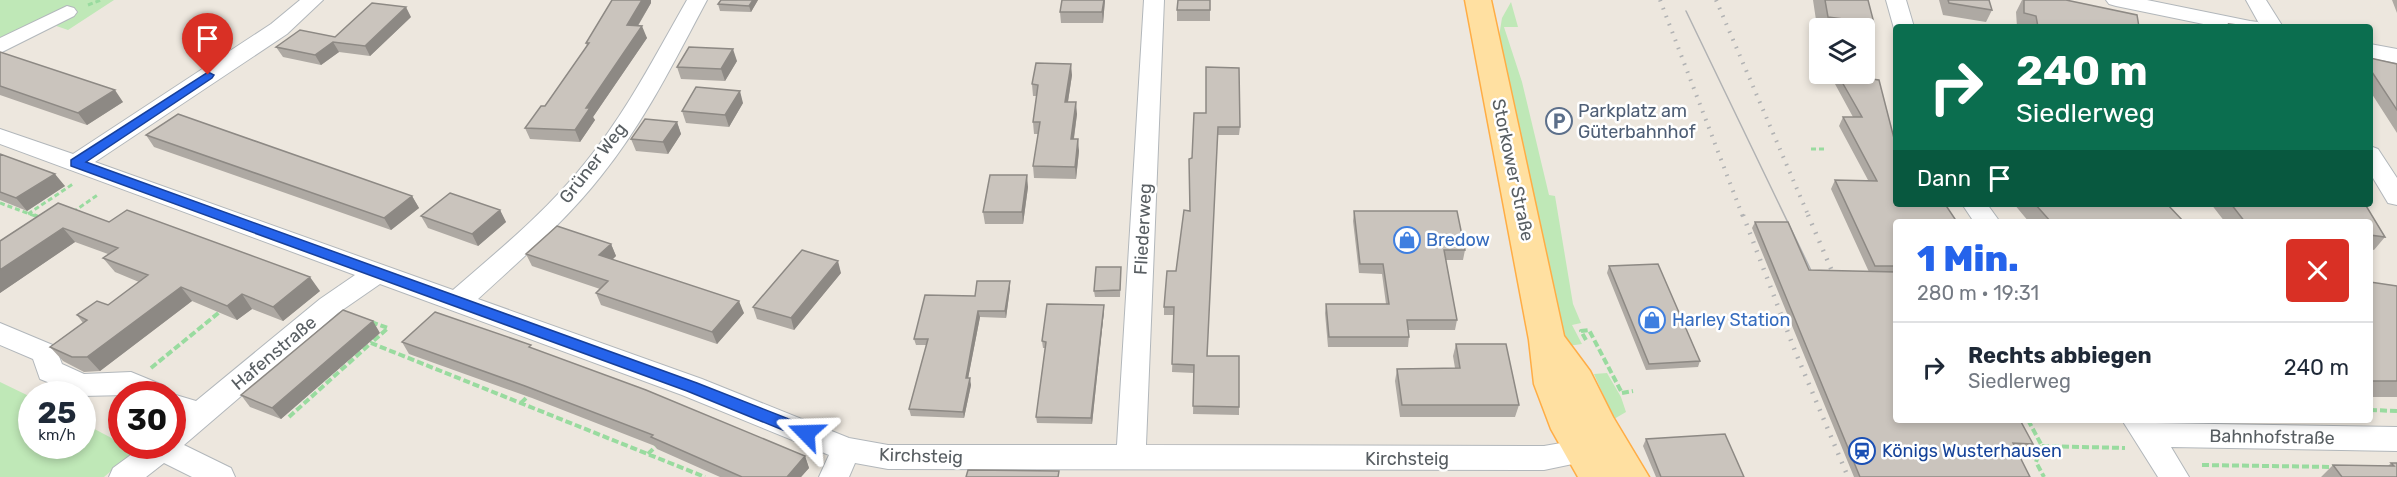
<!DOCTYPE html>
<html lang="de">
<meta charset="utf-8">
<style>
:root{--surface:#fff;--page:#f6f6f7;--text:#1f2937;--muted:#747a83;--line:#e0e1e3;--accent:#2563eb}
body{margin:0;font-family:Rubik,sans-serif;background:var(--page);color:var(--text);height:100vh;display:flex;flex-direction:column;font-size:22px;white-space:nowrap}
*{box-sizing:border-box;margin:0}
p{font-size:20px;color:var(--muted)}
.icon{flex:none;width:33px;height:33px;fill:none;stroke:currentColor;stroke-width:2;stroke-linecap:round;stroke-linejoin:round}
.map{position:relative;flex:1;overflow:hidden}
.panel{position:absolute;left:1893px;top:219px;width:480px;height:204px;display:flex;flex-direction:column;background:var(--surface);border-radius:6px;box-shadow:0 3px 9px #0003}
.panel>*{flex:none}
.banner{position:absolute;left:1893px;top:24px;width:480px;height:183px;border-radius:6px;box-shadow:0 3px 9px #0003;background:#0b6e4f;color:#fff;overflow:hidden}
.fabs{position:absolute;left:1809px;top:18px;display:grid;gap:12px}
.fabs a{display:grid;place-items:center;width:66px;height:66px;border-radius:6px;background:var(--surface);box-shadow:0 3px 9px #0003;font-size:30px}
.speed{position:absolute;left:18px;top:381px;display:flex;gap:12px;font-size:30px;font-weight:700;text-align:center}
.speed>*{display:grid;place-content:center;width:78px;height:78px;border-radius:50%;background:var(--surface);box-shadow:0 3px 9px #0003;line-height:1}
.speed small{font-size:15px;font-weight:400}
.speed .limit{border:9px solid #d22;background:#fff;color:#111}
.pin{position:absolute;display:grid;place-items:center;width:51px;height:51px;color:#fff;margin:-62px -26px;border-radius:50% 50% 50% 0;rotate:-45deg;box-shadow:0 0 6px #0007}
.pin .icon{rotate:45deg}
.me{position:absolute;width:66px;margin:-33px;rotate:292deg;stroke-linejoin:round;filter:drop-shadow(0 0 4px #0008)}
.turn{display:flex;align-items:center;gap:21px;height:126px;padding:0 24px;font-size:27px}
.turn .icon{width:78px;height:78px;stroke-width:2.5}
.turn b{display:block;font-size:42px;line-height:51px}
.then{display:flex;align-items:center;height:57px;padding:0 24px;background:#0003;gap:12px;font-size:22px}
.round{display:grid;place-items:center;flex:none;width:63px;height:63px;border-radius:6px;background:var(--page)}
.summary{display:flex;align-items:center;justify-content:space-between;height:102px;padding:0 24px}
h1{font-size:36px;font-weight:800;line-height:45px;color:var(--accent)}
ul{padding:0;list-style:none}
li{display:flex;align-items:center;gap:18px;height:90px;padding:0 24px;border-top:2px solid var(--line)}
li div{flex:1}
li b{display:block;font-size:22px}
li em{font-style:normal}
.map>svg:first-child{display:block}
.green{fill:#bfe8b7}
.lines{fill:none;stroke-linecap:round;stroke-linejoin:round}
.minor-casing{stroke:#b2b7bb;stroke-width:2}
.major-casing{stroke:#ffad45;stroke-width:3}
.path-far1{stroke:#99db9f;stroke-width:3;stroke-dasharray:5 3;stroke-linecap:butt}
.path{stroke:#99db9f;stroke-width:4;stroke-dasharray:7 3;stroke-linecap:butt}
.minor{fill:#fff;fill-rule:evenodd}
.major{fill:#ffe0a1;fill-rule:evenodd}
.tram{stroke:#b1b2b3;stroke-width:1.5}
.rail-far1{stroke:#b1b2b3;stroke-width:4;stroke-dasharray:1.5 7;stroke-linecap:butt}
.rail{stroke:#b1b2b3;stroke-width:4.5;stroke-dasharray:1.5 8;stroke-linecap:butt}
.wall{fill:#aea9a3}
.shaded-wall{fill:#8d8984}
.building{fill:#cac4bd;stroke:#8d8984;stroke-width:1.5}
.route{fill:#2563eb;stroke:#184099;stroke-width:1.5}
.labels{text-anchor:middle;stroke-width:5;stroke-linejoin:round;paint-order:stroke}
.service-label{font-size:18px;fill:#4e5e75;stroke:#fff;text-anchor:start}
.street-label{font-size:18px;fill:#585e62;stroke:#fff}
.shop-label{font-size:18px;fill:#366cbe;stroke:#fff;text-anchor:start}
.transit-label{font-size:18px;fill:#164399;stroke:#fff;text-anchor:start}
</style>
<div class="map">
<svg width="2397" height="477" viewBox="0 0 2397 477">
<rect width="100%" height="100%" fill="#ede7de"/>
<!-- green -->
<path class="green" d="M0,0h114l-46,30 -29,-10 -39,22z
M1511,2l7,25h-14l18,55 27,113 6,1 18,108 8,19 -9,2 10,19 -14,2 -8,-15 -62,-288 4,-25z
M1607,373l14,24 5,15 -12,7 -20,-45z
M0,382l31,15 1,49h50l1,-23 38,20 1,3 14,4 -32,27h-104z"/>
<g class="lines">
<defs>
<path id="minor" d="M300,0h23l-36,34 -192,128 358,128c46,-40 94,-79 132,-127 41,-50 70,-107 102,-163h20c-32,60 -63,123 -106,176 -36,46 -81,84 -123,123l224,80 147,59 39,7h229l27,-445h20l-18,445 398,1 57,-10 10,4 5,8 -5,8 -67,14 -656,-1 -33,-6 -6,14h-30l10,-22 -147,-60 -302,-111 -42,29 -154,132 47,23 4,9h-43l-28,-14 -18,14h-37l4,-9 30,-22h29v-25l4,-3 -4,-2v-22l-90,2 -42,-17 -7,-20 -33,-14v-22l55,23 7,18 22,10 47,-2 34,14 4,7 27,8 124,-102 35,-24 -355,-131v-15l73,25 198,-130z
M1886,0h20l8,27h-18l-1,5z
M2106,0h41l103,21 8,1 3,5h-43l-102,-21 -7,-2z
M2246,0h20l17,27h-22z
M67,6l7,2 3,4 -3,4 -74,37v-15z
M2370,44l27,5v14l-27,-5z
M2370,146l8,3 19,29v27l-9,-2 -18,-30z
M1962,204h25l13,18h-26z
M2122,420h31l2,3 242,4v24l-226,-4 18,30h-31z"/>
<path id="major" d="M1465,0h26l73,336 26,35 23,46 36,60h-71l-27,-48 -17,-45 -5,-44z"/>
</defs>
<!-- minor casing -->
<use href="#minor" class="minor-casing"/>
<!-- major casing -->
<use href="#major" class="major-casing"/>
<!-- path-far1 -->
<path class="path-far1" d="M88,5l13,-5
M1811,149h15
M0,203l38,14
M73,212l26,-18
M28,214l45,-30"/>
<!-- path -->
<path class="path" d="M34,215l7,3
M371,322l17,6 -17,15
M1586,340l-5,-9 8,-1 33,63
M151,368l71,-58
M1622,393l11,-2
M521,403l10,-10
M2370,410l27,1
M289,417l82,-74 334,134
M2028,420l14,26
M2042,446l83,2
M2042,446l-6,16 8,15
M648,454l10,-10
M2202,465l134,2"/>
<!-- minor -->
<use href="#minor" class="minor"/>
<!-- major -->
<use href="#major" class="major"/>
<!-- tram -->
<path class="tram" d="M1686,11l132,274"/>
<!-- rail-far1 -->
<path class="rail-far1" d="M1660,0l83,217
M1716,0l93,217"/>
<!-- rail -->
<path class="rail" d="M1743,215l52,136 53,126
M1808,215l30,70"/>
</g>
<!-- wall -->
<path class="wall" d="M612,0h39v3l-13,23 9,12 -54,79 2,3 -15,22 -50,-3 -5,-11 20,-22 42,-60 -1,-3z
M721,0h37l-7,12 -31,-1 -2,-7z
M1062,0h43l-2,23h-42l-1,-11z
M1210,0v21h-33v-11z
M1813,0h55l6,23 -9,22 -1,-17h-44l-1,12z
M1939,0h50l3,10 -6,12 -43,-7z
M2022,0h44l73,27h-122l-1,-15z
M2392,0h5v13z
M411,17l-41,39 -31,-4 -18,13 -38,-8 -7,-10 59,-10z
M0,52l123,50 -36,23 -87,-30z
M2370,58l27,6v69l-27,-42z
M737,61l-12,20 -44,-2 -4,-12z
M1072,75l-4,27 9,12 -3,25 5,12 -3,28 -42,-1 -1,-12 5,-32h-4l-1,-12 4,-26h-4l-1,-12z
M1838,75l41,5 17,142v198l137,24 -5,6h-12l14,27h-176l-102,-249 3,-6 54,48 60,2 -38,-83 4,-9h33l-29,-54 4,-9h10l-18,-33z
M743,103l-14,24 -43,-4 -4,-12z
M1206,113l34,14 -1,8h-22l-10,221h32v59l-46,-1 1,-41 -22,-1 2,-57h-10v-8l12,-36 14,-60 2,-53z
M677,122l4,12 -13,20 -32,-3 -5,-12z
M146,135l266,61 7,12 -28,22 -237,-83z
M0,154l65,32 -38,25 -27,-11z
M1028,187l-5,37h-38l-2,-12z
M58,203l51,19 211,69 -37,30 -31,-12 -15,11 -45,-19 -92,70 -16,1 -21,-11 -13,-14 33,-24 -6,-8 31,-10 31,-23 -24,-10 -12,-14 5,-4 -33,-12 -75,51v-52z
M2014,204h153l17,18h-155z
M2211,204h154l20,33 -11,13 -4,-1v-27h-145z
M500,210l6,12 -28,24 -50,-18 -7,-12z
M1354,211l111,39 -2,10h-17l11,60 -2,10h-47l1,7 -1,10h-80l-3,-34 1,-9h60l-4,-30 -23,-1 -6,-52z
M611,244l5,12 -4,4 132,53 -27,31 -116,-39 -5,-12 4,-4 -68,-23 -6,-12z
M1609,266l91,95 -2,6 -52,3 -39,-97z
M1121,267l-1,30h-25l-1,-6z
M841,273l-47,57 -37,-11 -4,-12z
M1010,281v7l-4,30 -26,-1 -12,61 3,7 -7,33 -53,-2 -2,-7 18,-64h-11l-2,-6 61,-43z
M2370,282l27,4v111h-27z
M1104,305v6l-12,113 -55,-1 -1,-6 9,-69h-2l-1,-7z
M380,333l-99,86 -31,-12 -9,-12z
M402,342l131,7 272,107 4,12 -8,9h-81l-63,-28 -2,-3 -123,-48 -123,-44z
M1456,344l63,61 -4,12h-115l-5,-36 2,-12 58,-1 -2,-12z
M1646,439l98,38h-88l-13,-31z
M2391,463h6v14h-76l12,-12 55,1z"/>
<!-- shaded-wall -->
<path class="shaded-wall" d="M642,0h9v3l-20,34 -4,-12z
M753,0h5l-7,12 -2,-6z
M1104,0h1l-2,23 -1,-11z
M406,7l5,10 -41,39 -5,-10z
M642,26l5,12 -54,79 2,3 -15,22 -5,-12 11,-22z
M333,42l6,10 -18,13 -6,-10z
M733,49l4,12 -12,20 -4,-12z
M1071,64l1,11 -6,39 -1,-12z
M115,90l8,12 -36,23 -9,-12z
M740,91l3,12 -14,24 -4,-12z
M1076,102l1,12 -5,37 -1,-12z
M677,122l4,12 -13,20 -5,-12z
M1078,139l1,12 -3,28 -1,-12z
M55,174l10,12 -38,25 -11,-13z
M1027,175l1,12 -5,37 -1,-12z
M412,196l7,12 -28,22 -7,-12z
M500,210l6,12 -28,24 -6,-12z
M63,228l12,14 -75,51v-23z
M611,244l5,12 -12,11 -5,-12z
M838,261l3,12 -47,57 -3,-12z
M310,277l10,14 -37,30 -10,-14z
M1010,281v7l-4,30 -1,-7z
M181,287l11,14 -92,70 -13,-14z
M242,294l10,15 -15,11 -10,-14z
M739,301l5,12 -27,31 -5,-12z
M1104,305v6l-12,113 -1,-6z
M978,311l2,6 -13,67 -1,-6z
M373,321l7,12 -99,86 -9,-11z
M970,378l1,7 -7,33 -1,-6z
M805,456l4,12 -8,9h-14z"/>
<!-- building -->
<path class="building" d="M612,0h30l-15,25 15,1 -56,82h4l-15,22 -50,-2 16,-22h4l44,-63h-3z
M721,0h32l-4,6 -31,-2z
M1062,0h42l-2,12h-42z
M1178,0h32v10h-33z
M1825,0h43l6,23 -46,-6z
M1948,0h41l3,10 -43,-7z
M2024,0h42l71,15 2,12h-101l-2,-11 -12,-3z
M372,3l34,4 -41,39 -32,-4 -18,13 -39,-8 24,-17 35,7z
M2229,24l25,3h-23z
M689,47l44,2 -12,20 -44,-2z
M0,52l115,38 -37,23 -78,-27z
M2370,58l27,6v46l-27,-41z
M1036,63l35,1 -6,38h11l-5,37h7l-3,28 -42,-1 7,-44h-7l5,-37 -6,-1z
M1206,67l33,1 1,59h-22l-11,229h32v51l-46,-1 1,-41 -22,-1 2,-57h-10l3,-36h9l8,-61 6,1 -1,-52 3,-1 2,-45h12z
M1838,75l41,5 17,66v58h49l12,18h-61v44h-21l-40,-86 42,1 -34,-64h19z
M696,87l44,4 -15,24 -43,-4z
M178,114l234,82 -28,22 -238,-83z
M645,119l32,3 -14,20 -32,-3z
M0,154l55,20 -39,24 -16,-6z
M990,175h37l-5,37h-39z
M450,193l50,17 -28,24 -51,-18z
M58,203l51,19 18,-12 183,67 -37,30 -31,-13 -15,12 -46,-19 -94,70h-15l-22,-10 37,-27 -10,-5 20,-14 11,4 40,-30 -45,-17 15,-10 -55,-20 -63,42v-29z
M2035,204h132l17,18h-133z
M2231,204h134l20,33 -15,-2v-13h-125z
M1354,211h103l8,39h-21l13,70h-50l2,17h-80l-3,-33h63l-6,-40h-23z
M1755,222h33l21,48 87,2v148h124l13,24 -20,-1 17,34h-170z
M557,226l54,18 -12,11 140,46 -27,31 -116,-39 12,-12 -82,-27z
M802,250l36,11 -47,57 -38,-11z
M1658,264l42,97 -51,3 -40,-98z
M1096,267h25l-1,23 -26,1z
M977,281h33l-5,30h-27l-12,67h4l-7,34 -54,-3 19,-70h-14l11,-44 50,1z
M2370,282l27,4v95h-27z
M1047,304l57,1 -13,113 -55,-1 10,-75 -4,-1z
M343,310l30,11 -101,87 -31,-13z
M435,312l96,33 -2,2 117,43 159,66 -18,21h-45l-91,-40 2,-2 -128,-49 -123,-44z
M1456,344h50l13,61h-117l-5,-36 63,-1z
M1725,434l19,43h-83l-15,-38z
M2391,463h6v14h-55l-9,-12 61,1z
M968,470l91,1 -1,6h-92z"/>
<!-- route -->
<path class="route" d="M208,72l6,3 -2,3 -126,84 611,221 115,45 2,5 -2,4h-12l-113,-46 -616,-225v-6z"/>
<!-- icons -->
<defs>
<symbol id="parking-ring" viewBox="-11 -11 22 22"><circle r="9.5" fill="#fff" stroke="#5c6f8a" stroke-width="1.5"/><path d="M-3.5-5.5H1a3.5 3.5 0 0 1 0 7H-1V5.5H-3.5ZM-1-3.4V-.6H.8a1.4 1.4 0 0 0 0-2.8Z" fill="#5c6f8a"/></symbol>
<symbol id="shop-ring" viewBox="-11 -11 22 22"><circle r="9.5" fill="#fff" stroke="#3f7fe0" stroke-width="1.5"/><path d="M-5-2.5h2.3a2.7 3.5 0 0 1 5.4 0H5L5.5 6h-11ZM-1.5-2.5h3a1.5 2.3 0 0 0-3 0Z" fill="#3f7fe0"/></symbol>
<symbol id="station-ring" viewBox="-11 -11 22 22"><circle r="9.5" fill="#fff" stroke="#1a4fb4" stroke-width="1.5"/><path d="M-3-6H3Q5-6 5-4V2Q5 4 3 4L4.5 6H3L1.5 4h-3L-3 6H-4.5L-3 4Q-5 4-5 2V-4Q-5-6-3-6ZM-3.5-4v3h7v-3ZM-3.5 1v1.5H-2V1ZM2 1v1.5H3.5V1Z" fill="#1a4fb4"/></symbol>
</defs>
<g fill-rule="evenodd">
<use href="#parking-ring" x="1544" y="106" width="30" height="30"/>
<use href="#shop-ring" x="1392" y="225" width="30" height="30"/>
<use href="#shop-ring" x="1637" y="305" width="30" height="30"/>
<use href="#station-ring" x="1847" y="436" width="30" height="30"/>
</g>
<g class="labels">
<!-- service labels -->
<g class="service-label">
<text x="1578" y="117">Parkplatz am<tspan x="1578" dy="21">Güterbahnhof</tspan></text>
</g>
<!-- street labels -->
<g class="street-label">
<text transform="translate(593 163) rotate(-52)" y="6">Grüner Weg</text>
<text transform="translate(1513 170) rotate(78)" y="6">Storkower Straße</text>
<text transform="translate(1143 229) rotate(-87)" y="6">Fliederweg</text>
<text transform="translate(274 353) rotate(-40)" y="6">Hafenstraße</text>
<text transform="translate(2272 437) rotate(1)" y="6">Bahnhofstraße</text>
<text transform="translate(921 456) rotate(2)" y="6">Kirchsteig</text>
<text x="1407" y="465">Kirchsteig</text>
</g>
<!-- shop labels -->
<g class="shop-label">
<text x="1426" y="246">Bredow</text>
<text x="1672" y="326">Harley Station</text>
</g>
<!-- transit labels -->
<g class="transit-label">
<text x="1882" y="457">Königs Wusterhausen</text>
</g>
</g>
</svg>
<div class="fabs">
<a><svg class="icon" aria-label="layers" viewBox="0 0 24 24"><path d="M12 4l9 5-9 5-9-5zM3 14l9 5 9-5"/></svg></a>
</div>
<div class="speed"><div>25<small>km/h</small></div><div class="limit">30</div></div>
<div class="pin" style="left:208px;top:75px;background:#d93025"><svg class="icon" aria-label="arrive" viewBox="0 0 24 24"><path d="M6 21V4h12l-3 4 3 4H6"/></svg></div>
<svg class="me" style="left:806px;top:433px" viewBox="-20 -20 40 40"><path d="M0-17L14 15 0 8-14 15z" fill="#2563eb" stroke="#fff" stroke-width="4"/></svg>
<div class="banner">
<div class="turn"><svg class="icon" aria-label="right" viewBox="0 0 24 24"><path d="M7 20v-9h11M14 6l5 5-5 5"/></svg><div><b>240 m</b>Siedlerweg</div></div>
<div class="then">Dann<svg class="icon" aria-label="arrive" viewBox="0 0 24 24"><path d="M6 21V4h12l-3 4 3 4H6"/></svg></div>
</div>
<section class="panel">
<div class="summary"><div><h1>1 Min.</h1><p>280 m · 19:31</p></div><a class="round" style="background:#d93025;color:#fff"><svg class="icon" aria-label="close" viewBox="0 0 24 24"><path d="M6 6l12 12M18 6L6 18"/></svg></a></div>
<ul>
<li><svg class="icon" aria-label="right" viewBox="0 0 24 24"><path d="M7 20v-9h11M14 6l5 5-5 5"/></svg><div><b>Rechts abbiegen</b><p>Siedlerweg</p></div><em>240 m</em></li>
</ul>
</section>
</div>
